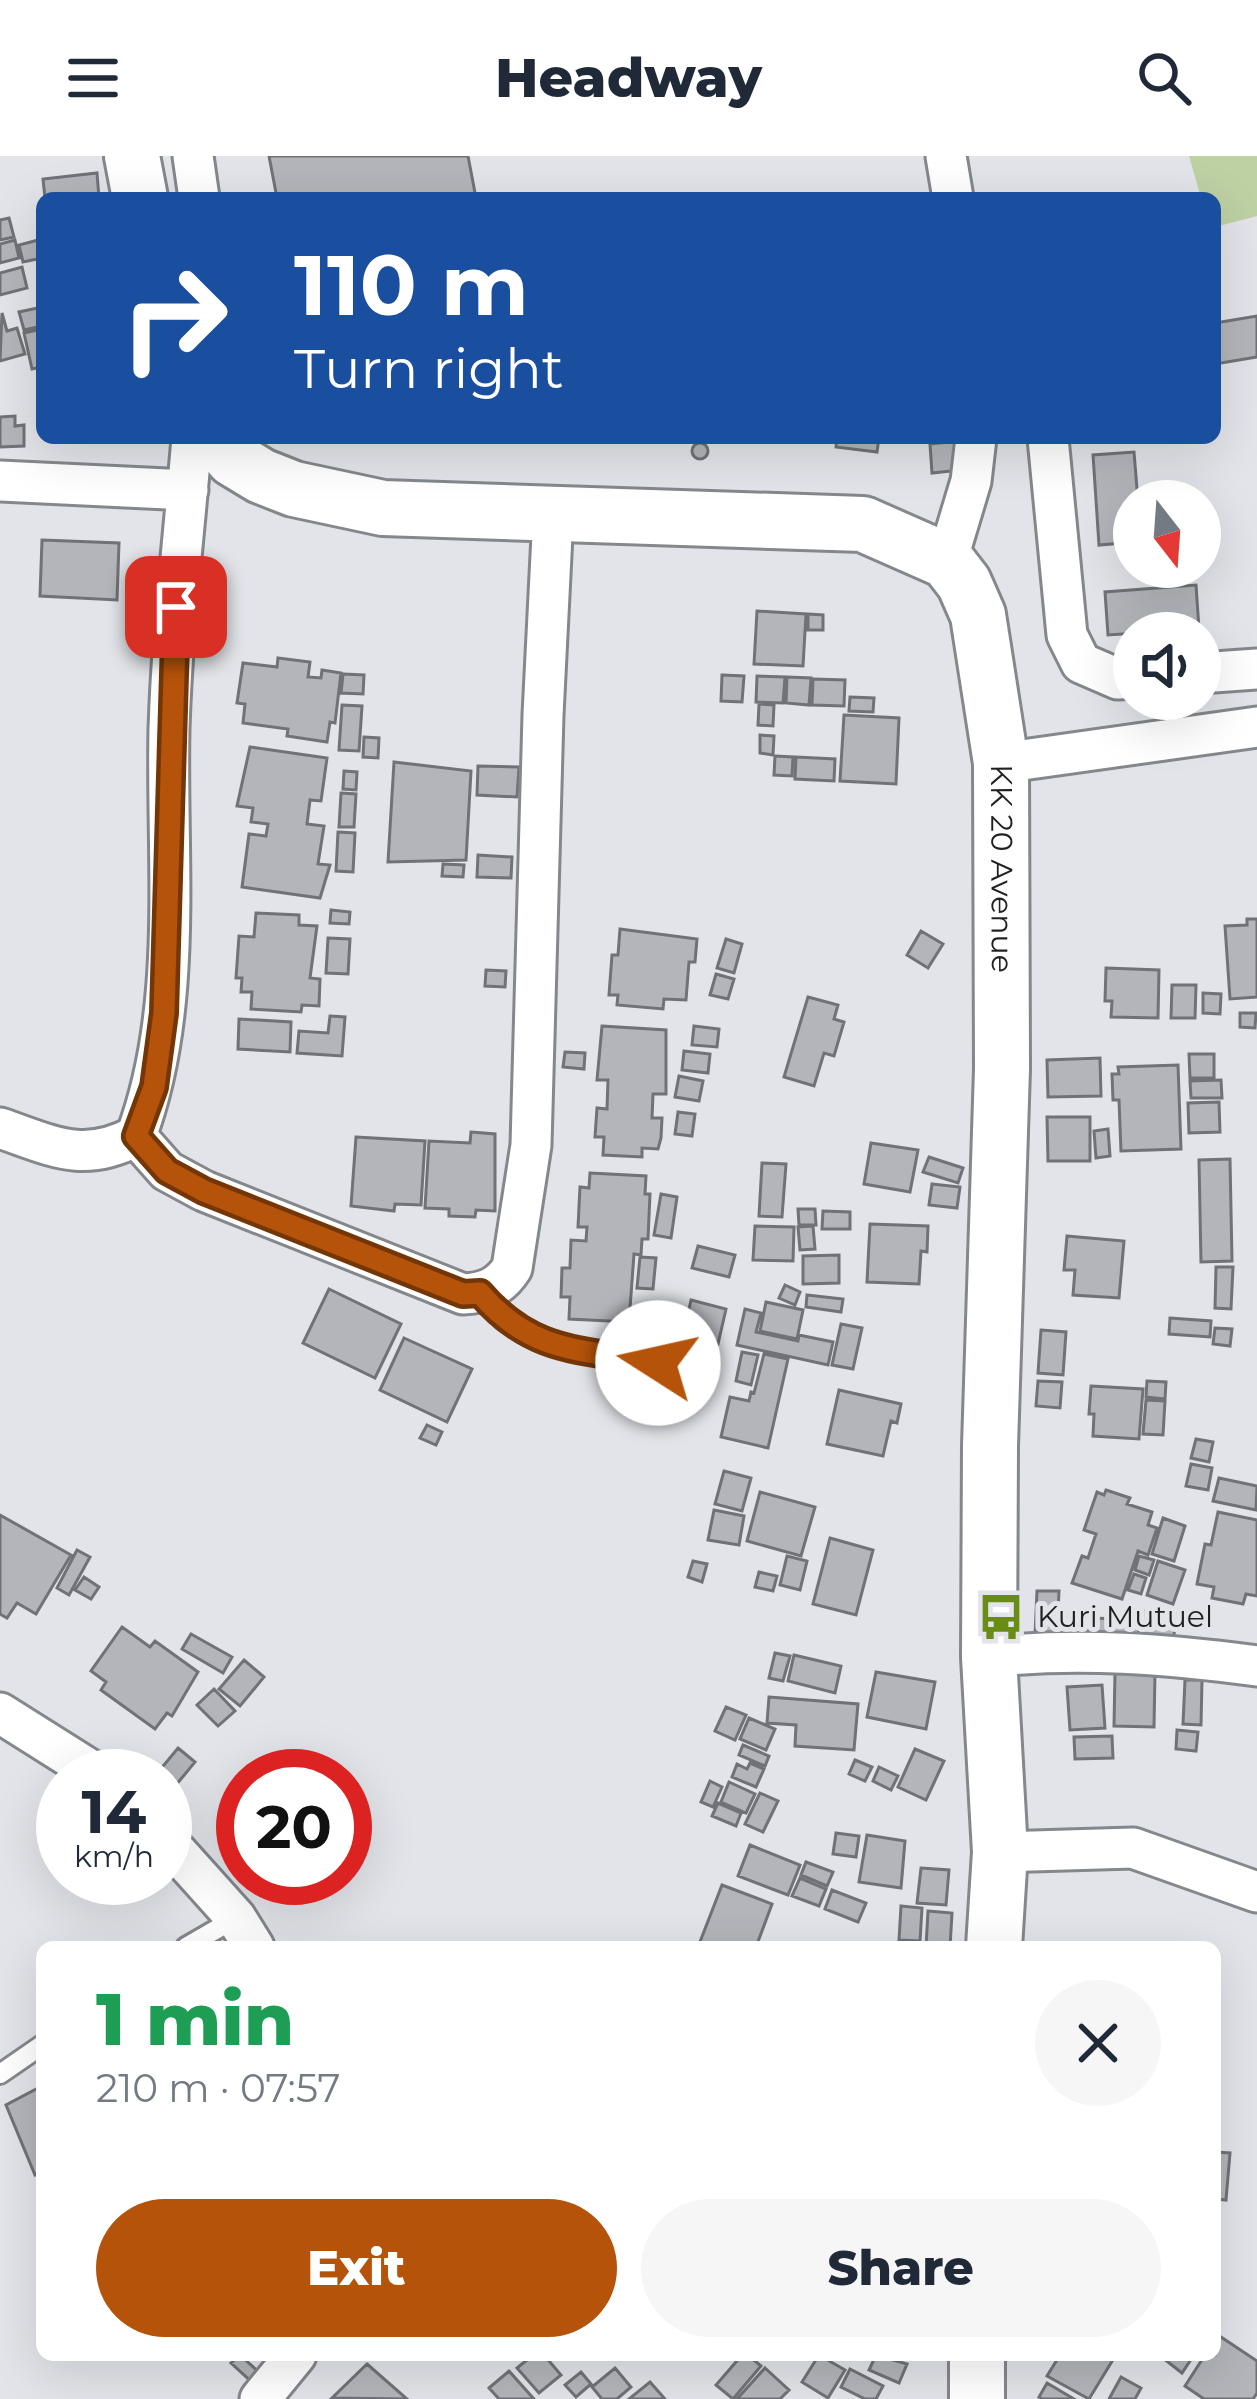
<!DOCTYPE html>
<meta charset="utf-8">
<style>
:root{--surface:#fff;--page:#f6f6f7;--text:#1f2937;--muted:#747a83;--accent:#b45309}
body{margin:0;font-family:Montserrat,sans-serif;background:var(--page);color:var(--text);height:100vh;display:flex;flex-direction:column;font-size:45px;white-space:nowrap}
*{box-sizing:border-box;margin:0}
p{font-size:39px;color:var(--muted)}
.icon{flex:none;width:66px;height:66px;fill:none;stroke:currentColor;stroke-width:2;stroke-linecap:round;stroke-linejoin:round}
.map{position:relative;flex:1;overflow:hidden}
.side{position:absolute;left:36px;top:1785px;width:1185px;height:420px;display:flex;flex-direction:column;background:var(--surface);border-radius:18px;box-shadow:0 12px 48px #0002}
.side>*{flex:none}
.banner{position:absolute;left:36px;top:36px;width:1185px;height:252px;border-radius:18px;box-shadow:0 12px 48px #0002;background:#1a4fa0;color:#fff;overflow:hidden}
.needle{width:78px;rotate:163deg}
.tools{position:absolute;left:1113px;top:324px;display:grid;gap:24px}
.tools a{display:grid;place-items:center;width:108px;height:108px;border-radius:50%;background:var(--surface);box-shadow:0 12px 48px #0002;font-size:60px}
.speed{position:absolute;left:36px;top:1593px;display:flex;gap:24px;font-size:60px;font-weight:700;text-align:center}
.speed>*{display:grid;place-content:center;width:156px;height:156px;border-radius:50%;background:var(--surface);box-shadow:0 12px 48px #0002;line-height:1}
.speed small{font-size:30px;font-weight:400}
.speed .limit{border:18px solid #d22;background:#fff;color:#111}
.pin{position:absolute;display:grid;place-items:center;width:102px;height:102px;color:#fff;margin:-51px;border-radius:24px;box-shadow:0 6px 18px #0006}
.me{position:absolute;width:132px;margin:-66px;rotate:280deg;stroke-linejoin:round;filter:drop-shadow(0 0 9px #0008)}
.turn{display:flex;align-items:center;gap:42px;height:252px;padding:0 60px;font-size:54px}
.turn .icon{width:156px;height:156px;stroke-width:2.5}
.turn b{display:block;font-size:84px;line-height:102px}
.round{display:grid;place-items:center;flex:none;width:126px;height:126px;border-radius:63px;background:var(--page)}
.overview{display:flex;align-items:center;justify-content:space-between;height:204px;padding:0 60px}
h1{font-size:72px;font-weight:800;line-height:90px;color:#1e9e55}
.cta{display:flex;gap:24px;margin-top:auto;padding:24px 60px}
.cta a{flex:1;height:138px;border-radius:72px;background:var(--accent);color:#fff;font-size:48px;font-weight:800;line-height:138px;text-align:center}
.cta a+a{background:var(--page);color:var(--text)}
header{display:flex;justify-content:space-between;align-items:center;height:156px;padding:0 60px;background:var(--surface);font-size:54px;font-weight:800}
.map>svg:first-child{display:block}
.green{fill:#bed1a3}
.building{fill:#b3b5ba;stroke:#707277;stroke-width:3}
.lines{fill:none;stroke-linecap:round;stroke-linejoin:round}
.lane-casing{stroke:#84878b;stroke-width:24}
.street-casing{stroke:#84878b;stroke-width:45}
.secondary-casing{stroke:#84878b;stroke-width:60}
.lane{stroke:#fff;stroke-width:18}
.street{stroke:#fff;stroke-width:39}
.secondary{stroke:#fff;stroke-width:54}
.route-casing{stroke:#753606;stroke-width:30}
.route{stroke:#b45309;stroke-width:21}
.labels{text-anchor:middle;stroke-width:10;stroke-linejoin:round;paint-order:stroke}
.street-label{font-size:30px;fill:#1f2021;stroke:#e2e4e9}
.poi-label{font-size:30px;fill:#1f2021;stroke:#e2e4e9;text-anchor:start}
</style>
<header><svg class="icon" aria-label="menu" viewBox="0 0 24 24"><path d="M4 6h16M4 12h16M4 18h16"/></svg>Headway<svg class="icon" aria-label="search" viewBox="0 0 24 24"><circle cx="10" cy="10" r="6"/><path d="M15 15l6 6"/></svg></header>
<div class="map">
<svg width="1257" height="2243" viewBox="0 0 1257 2243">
<rect width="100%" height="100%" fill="#e2e4e9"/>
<!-- green -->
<path class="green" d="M1189,0h68v60l-42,11v-29h-14z"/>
<!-- building -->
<path class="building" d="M269,0h199l8,42h-199z
M97,17l2,25h-54l-2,-19z
M9,62l5,19 -14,3v-20z
M42,83v19l-19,4 -4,-17z
M15,84l4,18 -19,5v-19z
M22,111l5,21 -27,7v-22z
M42,151v19l-18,4 -5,-18z
M2,157l5,18 10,-3 8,26 -25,7z
M1257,160v41l-42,7v-41z
M42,173v38l-10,2 -8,-36z
M15,260v10l9,-1v21l-24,1v-30z
M837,282h42l-2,14 -41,-5z
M959,285l2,29 -29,3 -2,-29z
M692 295a8 8 0 1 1 16 0a8 8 0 1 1-16 0Z
M1134,296l4,49h-4v41l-35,3 -6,-90z
M42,384l77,3 -2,57 -77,-4z
M1196,429l3,44 -91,6 -3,-43z
M757,455l49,3 -3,52 -49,-2z
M808,458l15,1v15h-15z
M278,502l32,4 -2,15 13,1 1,-8 19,3 -6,50 -5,-1 -3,20 -40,-6 1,-7 -45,-6 2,-19 -8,-1 6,-40 34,4z
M343,518l21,1 -1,19 -22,-1z
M722,519l22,1 -2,26 -21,-1z
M757,520l28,1 -2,26 -27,-1z
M787,521l24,1 -2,27 -23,-2z
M813,523l32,1 -1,26 -32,-1z
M850,541l24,1 -1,14 -24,-1z
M759,548l15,1 -1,21 -15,-1z
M342,549l20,1 -3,45 -20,-1z
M844,559l55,3 -3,66 -56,-3z
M760,579l14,1 -1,19 -13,-2z
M364,581l15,1 -1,20 -15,-1z
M250,591l77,11 -6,43 -11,-1 -3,24 17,2 -6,38 12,1 -10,33 -78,-11 7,-53 17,2 2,-12 -17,-2 2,-14 -16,-2z
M775,600l18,1 -1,19 -18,-1z
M796,601l39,2 -1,22 -39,-2z
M394,606l77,9 -5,89 -78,2z
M478,610l41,1 -2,30 -40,-2z
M344,615l13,1 -1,18 -13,-1z
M341,637l15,1 -2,33h-15z
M338,676l17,1 -2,39 -17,-1z
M478,699l34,2 -1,21 -34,-1z
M443,708l21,1 -1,12 -21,-1z
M331,754l19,2 -1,12 -19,-1z
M256,757l43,2v10l18,1 -7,52 10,1 -1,27 -17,-1 -1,7 -50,-3 1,-17h-11l1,-14h-6l3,-42 15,1z
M1247,763h10v78l-27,2 -5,-73 22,-1z
M620,773l77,10 -2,23h-6l-3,38 -22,-1 -1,10 -46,-4 1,-10h-9l3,-40h6z
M921,775l22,13 -15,24 -21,-13z
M328,782l22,1 -2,35 -22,-1z
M726,783l16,5 -8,29 -17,-5z
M1106,812l53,2 -1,48 -47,-1 1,-16h-7z
M486,814l20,1 -1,16 -20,-1z
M716,818l18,5 -6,20 -18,-4z
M1172,829h24l-1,33h-24z
M1203,837l18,1 -1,20 -17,-1z
M808,841l30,8 -4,14 10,3 -10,34 -10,-3 -10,33 -30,-9z
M1240,857h16l-1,15 -15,-1z
M330,860l15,1 -3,39 -45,-3 2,-22 29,2z
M239,863l52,3 -1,30 -52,-3z
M602,870l64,4v64h-13l-1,24h10l-1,20 -3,11 -16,-1v9l-39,-2 1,-18h-9l2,-29 10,1 1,-29h-11z
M694,870l25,3 -2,18 -25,-2z
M684,895l26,3 -2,19 -26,-3z
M565,896l20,1 -1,16 -21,-2z
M1189,898h25v24h-24z
M1100,902l1,38 -53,1 -1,-37z
M1178,909l3,84 -60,2 -2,-51h-6l-1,-26h7l-1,-7z
M679,920l24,5 -4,20 -24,-4z
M1221,924l1,18h-31l-1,-17z
M1219,946l1,30 -31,1 -1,-30z
M678,956l17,2 -3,22 -17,-2z
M1047,961h43v44h-42z
M1108,973l2,27 -14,2 -2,-27z
M471,976l24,2v77l-19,-1 -1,7 -26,-1v-7l-24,-1 4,-67 41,2z
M356,981l69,4 -4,64 -26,-1 -1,7 -43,-5z
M871,987l47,7 -8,42 -46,-8z
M929,1001l34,11 -5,15 -35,-11z
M1230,1003l2,102 -31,1 -2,-102z
M762,1007l24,1 -4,53 -23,-1z
M590,1017l56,3 -1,18h5l-2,45h-6l-1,16 -7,-1 -5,68 -60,-3 1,-22h-9l1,-29h8l1,-28 15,1 1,-14h-9l2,-40 9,1z
M932,1028l28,3 -3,21 -28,-3z
M661,1038l16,3 -6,41 -17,-3z
M798,1053h17l1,16h-17z
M823,1055l27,1v17h-28z
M870,1068l58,2 -1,26 -6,-1 -2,33 -52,-2z
M755,1070l39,1 -1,34 -40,-1z
M813,1070l2,23 -15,1 -2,-23z
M1067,1080l57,5 -5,57 -46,-3 2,-25h-11z
M698,1090l37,9 -6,22 -37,-9z
M839,1099v28l-36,1v-28z
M640,1101l16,1 -3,31 -16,-1z
M1216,1111h17l-2,42 -16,-1z
M785,1129l15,7 -5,13 -16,-7z
M329,1133l72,35 -26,54 -72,-35z
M807,1139l36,4 -2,13 -35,-5z
M691,1144l35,9 -8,35 -35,-8z
M766,1146l37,8 -6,29 -37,-8z
M745,1153l16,4 -5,19 42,9 1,-6 34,7 -5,23 -91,-20z
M1170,1162l41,3 -1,16 -41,-3z
M841,1168l21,4 -9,41 -21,-4z
M636,1172l10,2 -4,17 -20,-5 2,-8 10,2z
M1215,1172l17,1 -2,17 -17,-2z
M1041,1174l25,2 -3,43 -25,-2z
M404,1182l68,31 -25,53 -67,-32z
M742,1196l16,3 -7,30 -15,-4z
M764,1198l24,5 -20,89 -47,-11 9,-40 19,4 2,-9 3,1z
M1038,1225l24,1 -2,26 -24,-2z
M1147,1225l19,1 -1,17 -19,-2z
M1091,1230l52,3 -4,50 -46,-3 1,-22h-5z
M839,1234l62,14 -4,19 -6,-2 -8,35 -56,-12z
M1146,1244l19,1 -2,34 -20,-1z
M427,1269l15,7 -6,13 -16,-7z
M1196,1283l17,3 -4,20 -18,-4z
M1191,1308l21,4 -4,22 -22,-4z
M724,1315l27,7 -9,33 -27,-7z
M1219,1322l38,8 -1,24 -43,-9z
M1106,1334l24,8 -3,6 25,8 -4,13 9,3 -9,27 -10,-4 -16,48 -50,-16 10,-27 6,2 8,-24 -12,-4 13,-38 7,3z
M760,1336l55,15 -14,49 -54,-15z
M714,1354l30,6 -5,29 -31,-5z
M1218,1356l39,8v76l-11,-2 -3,10 -31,-6 2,-11 -17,-3 8,-40 6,1z
M0,1359l71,40 -35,59 -19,-11 -10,15 -7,-4z
M1163,1362l22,8 -11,35 -22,-7z
M830,1382l43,12 -17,65 -43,-11z
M77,1394l13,7 -21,38 -12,-7z
M787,1400l20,5 -7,29 -20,-5z
M1139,1400l15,4 -5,15 -14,-5z
M693,1405l14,3 -5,18 -14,-5z
M1158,1405l27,9 -12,34 -26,-9z
M759,1416l18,4 -4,15 -18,-4z
M1134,1418l12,4 -5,16 -13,-4z
M84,1421l15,10 -8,12 -16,-9z
M1037,1435h22l-2,45 -22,-1z
M1144,1455l31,2 -1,25 -31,-1z
M1065,1460l24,1 -1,21 -24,-1z
M1093,1462l46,2 -1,22 -46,-2z
M122,1471l28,20 5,-6 43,31 -26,44 -5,-3 -12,16 -54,-39 5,-8 -15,-11z
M191,1478l41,23 -9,16 -41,-24z
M775,1497l15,3 -7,25 -14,-3z
M794,1499l47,11 -6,27 -47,-12z
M244,1504l20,17 -24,29 -21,-17z
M876,1516l59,10 -9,47 -59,-12z
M1115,1516h40l-1,55 -40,-1z
M1185,1524h17l-1,45 -18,-1z
M1102,1529l3,43 -35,2 -3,-43z
M214,1533l21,22 -17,15 -21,-21z
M769,1541l89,7 -4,46 -59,-4 1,-21 -29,-2z
M726,1551l20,8 -11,25 -20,-9z
M749,1562l26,11 -9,21 -26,-11z
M1177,1574l21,2 -2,19 -20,-2z
M1112,1580l1,22 -38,1 -1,-22z
M743,1589l26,11 -4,10 -26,-11z
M178,1592l17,14 -19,23 -17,-14z
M915,1593l29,12 -18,39 -28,-13z
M855,1604l17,7 -7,14 -16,-7z
M750,1607l14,6 -8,18 -24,-10 5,-13 10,5z
M879,1611l19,9 -7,14 -18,-9z
M710,1625l12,6 -9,20 -12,-5z
M729,1626l26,12 -9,19 -25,-11z
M760,1637l18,8 -15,31 -18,-8z
M718,1647l23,10 -5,13 -24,-10z
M836,1677l23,3 -3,21 -23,-3z
M867,1679l38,6 -4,47 -42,-6z
M750,1689l50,20 -12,30 -50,-19z
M806,1706l27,10 -6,14 -26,-11z
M921,1712l28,2 -3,35 -29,-2z
M800,1722l26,11 -7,17 -27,-10z
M722,1729l50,19 -16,43h-58z
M832,1734l34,13 -8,19 -33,-13z
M901,1750l21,2 -2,33 -21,-1z
M928,1755l24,2 -2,34h-24z
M42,1930v86l-7,3 -29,-70z
M1215,1996l15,1 -4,47 -11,-1z
M1218,2179l39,26v32l-4,6h-49l-19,-13 20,-31h10z
M240,2199l22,20 -8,9 -23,-21z
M533,2199h11l17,20 -22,18 -22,-25z
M742,2199h6l13,11 -28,33 -17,-14z
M819,2199l26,15 -17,28 -26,-16z
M876,2199l31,9 -8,19 -30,-13z
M1060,2199h49l5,3 -25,41 -42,-23z
M1159,2199h35l-12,18z
M367,2208l40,35 -75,-1z
M615,2212l16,19 -14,12h-15l-10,-12z
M765,2212l24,22 -9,9h-43z
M850,2213l33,17 -7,13h-11l-24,-12z
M509,2215l25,28h-35l-10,-11z
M581,2216l10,12 -15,13 -11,-12z
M1121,2221l20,11 -6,11h-26z
M650,2226l15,17h-36z
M1047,2227l27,16h-31l-4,-2z"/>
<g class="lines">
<defs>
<path id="lane" d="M480,1137l23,27 35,21 160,29
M186,1791l50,-29
M0,1918l42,-29"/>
<path id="street" d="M193,0l6,42
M946,0l7,42
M1048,282l19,197 14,28 37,16 16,-1
M0,325l188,9
M947,405l24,-80 5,-43
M1200,517l57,-4
M1001,607l256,-36
M0,972c53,18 83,36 136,8l31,35 37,20 259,103c22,-1 37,-7 49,-26l19,-123 12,-430 10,-200
M136,980c48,-128 30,-273 33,-407 3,-98 15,-194 23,-291
M989,1501c89,-10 179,-3 268,9
M0,1557l100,63
M165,1683l71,79 18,29
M1000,1696l133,-4 124,44
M260,2243l36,-44"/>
<g id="secondary">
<path d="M132,0l8,42"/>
<path id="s1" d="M215,282l18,21 28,17 33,13 89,19 480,16 84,37 17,22 14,32 23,148 1,306 -12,377 -1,211 11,195 -6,95"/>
<path d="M977,2199v44"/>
</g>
</defs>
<!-- lane casing -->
<use href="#lane" class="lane-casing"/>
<!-- street casing -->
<use href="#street" class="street-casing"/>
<!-- secondary casing -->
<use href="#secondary" class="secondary-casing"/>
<!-- lane -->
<use href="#lane" class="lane"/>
<!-- street -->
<use href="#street" class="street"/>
<!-- secondary -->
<use href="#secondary" class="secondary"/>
</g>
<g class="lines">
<defs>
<path id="route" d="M176,451l-12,406 -10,74 -18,49 31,35 37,20 259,103 17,-1c53,62 103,56 178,70"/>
</defs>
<!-- route casing -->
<use href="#route" class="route-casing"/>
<!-- route -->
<use href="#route" class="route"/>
</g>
<!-- icons -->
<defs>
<symbol id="bus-bare" viewBox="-9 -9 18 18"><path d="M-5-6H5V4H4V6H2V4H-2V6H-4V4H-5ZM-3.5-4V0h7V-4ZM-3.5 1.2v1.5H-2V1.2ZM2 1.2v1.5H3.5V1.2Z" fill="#688c15" stroke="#e2e4e9" stroke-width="2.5" paint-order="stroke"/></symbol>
</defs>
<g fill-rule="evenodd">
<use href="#bus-bare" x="968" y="1428" width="66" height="66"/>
</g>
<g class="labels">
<!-- street labels -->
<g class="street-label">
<text dy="10" stroke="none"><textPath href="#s1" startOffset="1077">KK 20 Avenue</textPath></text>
</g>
<!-- poi labels -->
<g class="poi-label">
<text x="1037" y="1471">Kuri Mutuel</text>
</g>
</g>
</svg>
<div class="tools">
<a><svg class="needle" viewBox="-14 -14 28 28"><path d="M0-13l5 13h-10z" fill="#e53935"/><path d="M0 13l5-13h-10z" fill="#747a83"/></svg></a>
<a><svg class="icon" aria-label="sound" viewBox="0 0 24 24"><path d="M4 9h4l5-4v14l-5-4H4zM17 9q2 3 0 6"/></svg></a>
</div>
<div class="speed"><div>14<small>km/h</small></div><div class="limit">20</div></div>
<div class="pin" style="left:176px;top:451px;background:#d93025"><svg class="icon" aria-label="arrive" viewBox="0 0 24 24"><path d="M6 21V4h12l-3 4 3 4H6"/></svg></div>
<svg class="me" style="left:658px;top:1207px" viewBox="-20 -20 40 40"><circle r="19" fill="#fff"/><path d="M0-13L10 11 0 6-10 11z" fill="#b45309"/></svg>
<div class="banner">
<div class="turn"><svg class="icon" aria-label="right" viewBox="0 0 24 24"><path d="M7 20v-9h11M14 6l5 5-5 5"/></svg><div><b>110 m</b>Turn right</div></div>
</div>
<section class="side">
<div class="overview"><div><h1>1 min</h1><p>210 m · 07:57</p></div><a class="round"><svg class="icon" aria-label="close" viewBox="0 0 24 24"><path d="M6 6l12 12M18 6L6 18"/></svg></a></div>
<div class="cta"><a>Exit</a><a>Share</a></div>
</section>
</div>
